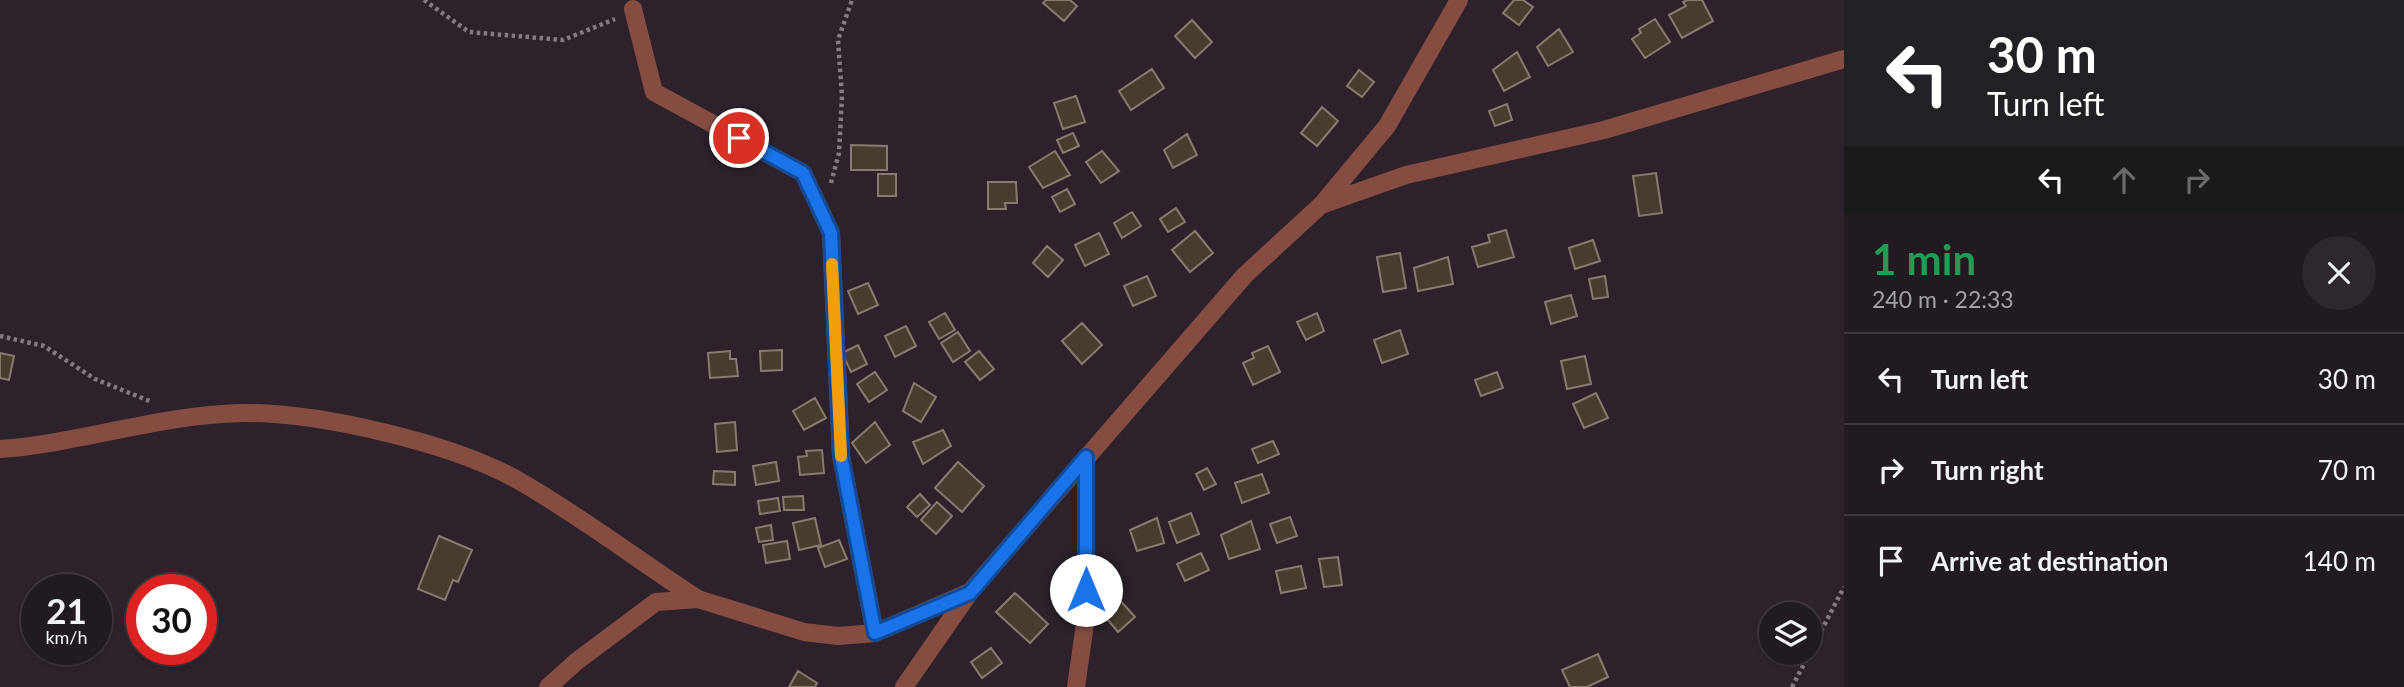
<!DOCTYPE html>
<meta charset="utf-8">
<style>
:root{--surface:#221a21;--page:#2e272e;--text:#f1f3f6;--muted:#a2a1a5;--line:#3f383f}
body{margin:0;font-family:Lato,sans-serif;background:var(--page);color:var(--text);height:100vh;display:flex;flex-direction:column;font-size:26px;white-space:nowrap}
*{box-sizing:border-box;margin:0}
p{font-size:23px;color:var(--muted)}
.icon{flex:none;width:38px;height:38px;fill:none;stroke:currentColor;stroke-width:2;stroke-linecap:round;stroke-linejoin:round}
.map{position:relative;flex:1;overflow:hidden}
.sheet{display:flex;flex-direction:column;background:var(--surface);width:560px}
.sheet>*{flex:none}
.top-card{background:#202124;color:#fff;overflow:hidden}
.controls{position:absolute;left:1759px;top:602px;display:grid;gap:14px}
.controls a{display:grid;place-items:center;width:63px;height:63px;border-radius:50%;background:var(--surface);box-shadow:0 2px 5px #0004,0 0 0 2px var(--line);font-size:35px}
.speed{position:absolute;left:21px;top:574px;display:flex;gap:14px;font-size:35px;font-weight:700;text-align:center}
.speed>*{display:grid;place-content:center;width:91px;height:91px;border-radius:50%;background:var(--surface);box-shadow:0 2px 5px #0004,0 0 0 2px var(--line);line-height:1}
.speed small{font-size:18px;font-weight:400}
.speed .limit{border:10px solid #d22;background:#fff;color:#111}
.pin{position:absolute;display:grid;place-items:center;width:60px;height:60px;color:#fff;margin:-30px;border:4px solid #fff;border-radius:50%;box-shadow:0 2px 7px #0007}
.me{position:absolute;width:77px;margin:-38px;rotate:0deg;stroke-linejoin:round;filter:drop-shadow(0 0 5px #0008)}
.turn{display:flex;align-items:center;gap:24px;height:147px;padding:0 28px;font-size:32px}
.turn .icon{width:91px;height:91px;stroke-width:2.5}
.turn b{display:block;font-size:49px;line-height:60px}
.lanes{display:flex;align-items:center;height:66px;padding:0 28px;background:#0003;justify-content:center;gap:35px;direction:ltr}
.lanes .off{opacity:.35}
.round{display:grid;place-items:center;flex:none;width:74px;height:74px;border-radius:37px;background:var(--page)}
.summary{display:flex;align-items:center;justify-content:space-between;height:119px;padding:0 28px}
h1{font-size:42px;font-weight:700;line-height:52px;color:#1e9e55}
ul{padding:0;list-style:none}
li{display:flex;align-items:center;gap:21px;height:91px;padding:0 28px;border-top:2px solid var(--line)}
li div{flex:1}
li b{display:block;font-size:26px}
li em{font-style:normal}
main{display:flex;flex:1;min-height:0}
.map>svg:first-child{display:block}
.building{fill:#463d30;stroke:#867c6e;stroke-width:2}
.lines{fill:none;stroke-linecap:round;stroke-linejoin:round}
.path{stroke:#837a83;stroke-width:4.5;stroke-dasharray:3.5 3.5;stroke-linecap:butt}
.minor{stroke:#854d42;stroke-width:18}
.route-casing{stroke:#114b97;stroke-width:18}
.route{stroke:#1a73e8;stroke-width:12}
.slow{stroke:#f59e0b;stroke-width:12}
</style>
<main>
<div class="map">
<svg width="1844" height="687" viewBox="0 0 1844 687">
<rect width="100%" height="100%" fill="#2d222c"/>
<!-- building -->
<path class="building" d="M1046,0h24l7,6 -13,15 -21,-18z
M1514,0h9l10,7 -14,18 -16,-12z
M1687,0h15l11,21 -31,17 -13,-23 17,-9 -3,-4z
M1655,19l15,23 -25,16 -13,-19 9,-6 -2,-4z
M1192,20l20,22 -17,16 -20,-22z
M1559,29l14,23 -25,14 -11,-19z
M1517,52l13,25 -26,14 -11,-21z
M1152,69l12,19 -33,22 -12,-19z
M1359,70l15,12 -12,15 -15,-11z
M1076,96l9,26 -22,7 -9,-26z
M1507,104l5,16 -17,6 -6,-15z
M1322,107l16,14 -21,25 -16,-13z
M1073,133l6,13 -16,7 -6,-13z
M1187,134l10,21 -24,13 -9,-18z
M851,145l36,1v24h-36z
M1055,151l15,24 -27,13 -14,-21z
M1102,151l17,20 -18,12 -15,-21z
M1656,173l6,40 -23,3 -6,-40z
M878,174h18v22h-18z
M988,182h28l1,21h-12l1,6h-18z
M1067,189l8,15 -15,8 -8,-15z
M1176,208l9,14 -17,10 -8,-13z
M1132,212l9,14 -19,12 -8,-15z
M1506,230l8,27 -36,10 -6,-20 18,-5 -2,-7z
M1195,231l18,22 -23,19 -18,-22z
M1099,233l10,21 -24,12 -10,-21z
M1593,240l7,21 -25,8 -6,-21z
M1047,246l16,14 -15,17 -15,-14z
M1400,253l6,35 -23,4 -6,-35z
M1448,257l5,27 -35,7 -4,-23z
M1147,276l9,20 -23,10 -9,-20z
M1605,276l3,21 -15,2 -4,-20z
M868,283l10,22 -20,9 -10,-23z
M1571,295l6,21 -26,8 -6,-22z
M945,313l10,17 -16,9 -10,-17z
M1317,313l7,18 -18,9 -9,-18z
M1082,323l20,22 -20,19 -20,-23z
M906,326l10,20 -21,11 -10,-21z
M1400,330l8,24 -26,9 -8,-23z
M958,332l12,19 -17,11 -12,-19z
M858,345l9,19 -16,8 -9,-19z
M1268,346l12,26 -27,13 -10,-22 11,-5 -2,-5z
M782,350v20l-21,1 -1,-20z
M730,351v8h6l2,17 -28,2 -2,-25z
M979,351l15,18 -14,11 -15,-18z
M0,353l14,3 -5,24 -9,-2z
M1585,356l6,28 -24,5 -6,-28z
M875,372l12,18 -18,12 -12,-18z
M1497,372l6,16 -22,8 -6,-16z
M914,383l22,14 -15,25 -18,-11z
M1596,393l12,25 -24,10 -11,-24z
M815,398l11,20 -22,12 -11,-19z
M735,422l2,28 -20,2 -2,-28z
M875,422l15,23 -24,18 -14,-20z
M943,430l8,16 -28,18 -10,-22z
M1273,441l6,13 -21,9 -6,-14z
M822,450l2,23 -24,2 -2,-18 9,-1 -1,-5z
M776,462l3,19 -23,4 -3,-19z
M958,462l26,24 -22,26 -27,-24z
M1207,468l9,16 -12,6 -8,-16z
M714,471l21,1v13l-22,-1z
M1262,474l7,19 -27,10 -7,-20z
M920,494l10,11 -13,12 -10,-10z
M803,496l1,14h-20l-1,-13z
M778,498l2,13 -20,3 -2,-13z
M937,502l15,14 -16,18 -15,-14z
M1191,513l8,21 -22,9 -8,-21z
M1290,517l7,19 -20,7 -7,-19z
M815,518l6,27 -22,5 -6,-27z
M1157,518l7,25 -27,8 -7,-21z
M1251,521l9,28 -31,10 -8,-24z
M771,525l2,15 -14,2 -3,-14z
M439,536l33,14 -14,32 -5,-2 -8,20 -27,-11z
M839,540l8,19 -22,8 -7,-19z
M787,541l3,18 -24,4 -3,-18z
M1201,553l8,17 -24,11 -8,-17z
M1338,557l4,28 -18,2 -5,-28z
M1301,566l5,22 -25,5 -5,-22z
M1015,593l33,31 -18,19 -34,-31z
M1119,599l16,18 -17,15 -15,-18z
M991,648l11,15 -20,15 -11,-16z
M1598,654l10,23 -21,10h-17l-8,-17z
M798,671l19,12 -2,4h-26z"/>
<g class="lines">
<!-- path -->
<path class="path" d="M424,0l45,32 94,8 52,-21
M831,183l8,-30 3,-57 -4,-56 14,-40
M0,336l44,10 51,33 57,23
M1792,687l52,-100"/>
<!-- minor -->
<path class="minor" d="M633,9l21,83 149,81 28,60 10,223 34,177
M1323,203l64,-77 72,-126
M0,449c81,-6 159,-34 241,-36 77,-1 213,30 280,69 61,35 118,79 177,117
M548,687l29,-26 79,-59 42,-3 106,33 34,4 37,-3 95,-41 275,-317 76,-70 85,-30 198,-45 240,-71
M904,687l66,-95
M1076,687l10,-70v-160"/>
</g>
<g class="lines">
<defs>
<path id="route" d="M739,138l64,35 28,60 10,223 34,177 95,-40 116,-136v133"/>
</defs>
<!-- route casing -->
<use href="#route" class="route-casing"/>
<!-- route -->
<use href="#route" class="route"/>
<!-- slow -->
<path class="slow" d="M832,264l9,192"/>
</g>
</svg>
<div class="controls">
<a><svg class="icon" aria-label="layers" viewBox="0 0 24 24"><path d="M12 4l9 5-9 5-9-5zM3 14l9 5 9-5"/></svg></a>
</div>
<div class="speed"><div>21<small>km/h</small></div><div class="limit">30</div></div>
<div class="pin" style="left:739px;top:138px;background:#d93025"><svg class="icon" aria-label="arrive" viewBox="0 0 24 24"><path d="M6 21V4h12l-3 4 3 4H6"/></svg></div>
<svg class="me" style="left:1086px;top:590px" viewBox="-20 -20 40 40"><circle r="19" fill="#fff"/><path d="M0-13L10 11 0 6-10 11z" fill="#1a73e8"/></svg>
</div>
<section class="sheet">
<div class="top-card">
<div class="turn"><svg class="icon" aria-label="left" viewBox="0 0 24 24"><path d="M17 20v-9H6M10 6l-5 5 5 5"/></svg><div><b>30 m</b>Turn left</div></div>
<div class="lanes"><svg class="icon" aria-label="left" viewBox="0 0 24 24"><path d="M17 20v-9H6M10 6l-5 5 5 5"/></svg><svg class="icon off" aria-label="ahead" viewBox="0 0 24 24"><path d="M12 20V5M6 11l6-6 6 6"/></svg><svg class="icon off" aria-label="right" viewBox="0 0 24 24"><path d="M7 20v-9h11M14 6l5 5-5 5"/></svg></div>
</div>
<div class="summary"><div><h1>1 min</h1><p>240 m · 22:33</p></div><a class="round"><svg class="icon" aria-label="close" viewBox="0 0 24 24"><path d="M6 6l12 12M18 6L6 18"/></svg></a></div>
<ul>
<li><svg class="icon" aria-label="left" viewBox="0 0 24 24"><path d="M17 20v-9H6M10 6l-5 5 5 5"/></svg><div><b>Turn left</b></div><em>30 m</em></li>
<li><svg class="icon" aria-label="right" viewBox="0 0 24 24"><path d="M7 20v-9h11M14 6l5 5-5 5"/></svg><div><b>Turn right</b></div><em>70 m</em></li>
<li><svg class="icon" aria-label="arrive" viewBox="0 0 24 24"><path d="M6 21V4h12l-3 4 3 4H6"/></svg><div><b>Arrive at destination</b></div><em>140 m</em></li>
</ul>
</section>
</main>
